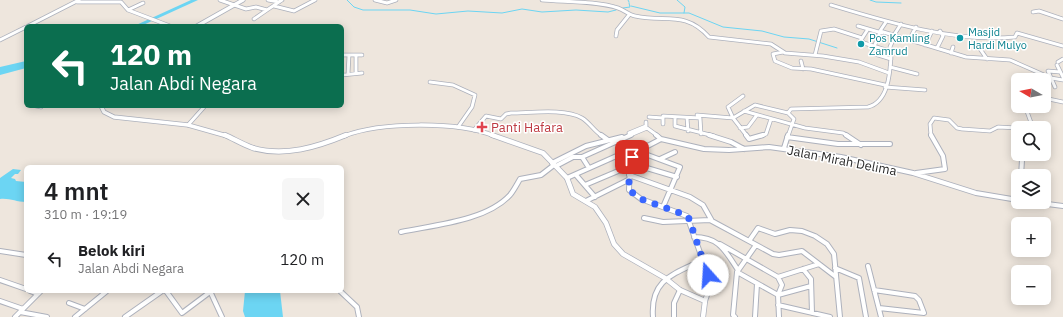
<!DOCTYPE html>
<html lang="id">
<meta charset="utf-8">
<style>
:root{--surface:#fff;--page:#f6f6f6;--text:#202124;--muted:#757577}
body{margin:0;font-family:"IBM Plex Sans",sans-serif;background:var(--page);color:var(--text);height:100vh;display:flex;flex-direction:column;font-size:15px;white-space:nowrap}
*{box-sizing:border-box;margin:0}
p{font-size:13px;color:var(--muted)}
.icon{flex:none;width:22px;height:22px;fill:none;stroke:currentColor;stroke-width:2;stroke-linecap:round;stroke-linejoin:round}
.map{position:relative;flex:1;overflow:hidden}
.panel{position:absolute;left:24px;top:165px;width:320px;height:128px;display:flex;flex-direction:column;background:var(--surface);border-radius:6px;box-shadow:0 2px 10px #0003}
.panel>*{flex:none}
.banner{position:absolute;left:24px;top:24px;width:320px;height:84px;border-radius:6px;box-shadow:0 2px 10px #0003;background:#0b6e4f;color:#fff;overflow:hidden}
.needle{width:26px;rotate:279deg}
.buttons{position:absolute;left:1011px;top:73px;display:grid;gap:8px}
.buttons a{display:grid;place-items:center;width:40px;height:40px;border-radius:6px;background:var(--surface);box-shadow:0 2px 10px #0003;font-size:20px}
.pin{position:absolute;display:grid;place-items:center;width:34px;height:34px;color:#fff;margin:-17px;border-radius:8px;box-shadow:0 2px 6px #0006}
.me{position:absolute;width:44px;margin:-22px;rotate:341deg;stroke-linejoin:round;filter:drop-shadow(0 0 3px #0008)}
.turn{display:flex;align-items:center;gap:14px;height:84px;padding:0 20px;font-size:18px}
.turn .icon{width:52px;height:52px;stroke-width:2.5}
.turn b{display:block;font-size:28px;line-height:34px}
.round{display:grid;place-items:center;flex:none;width:42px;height:42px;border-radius:6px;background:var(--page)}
.overview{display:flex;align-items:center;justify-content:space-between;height:68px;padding:0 20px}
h1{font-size:24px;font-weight:600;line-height:30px}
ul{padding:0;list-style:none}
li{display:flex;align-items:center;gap:12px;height:52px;padding:0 20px}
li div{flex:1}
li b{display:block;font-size:15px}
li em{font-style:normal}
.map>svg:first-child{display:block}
.water{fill:#6cd5f3}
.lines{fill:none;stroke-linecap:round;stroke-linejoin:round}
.stream{stroke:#6cd5f3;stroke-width:1}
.river{fill:#6cd5f3;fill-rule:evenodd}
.minor-far1-casing{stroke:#adb1bc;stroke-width:4.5}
.minor-casing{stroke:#adb1bc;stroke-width:6}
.tertiary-far1-casing{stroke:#adb1bc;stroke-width:5}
.tertiary-casing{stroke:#adb1bc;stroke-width:6}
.minor-far1{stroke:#fff;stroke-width:3}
.minor{stroke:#fff;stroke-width:4}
.tertiary-far1{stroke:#fff;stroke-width:3.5}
.tertiary{stroke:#fff;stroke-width:4.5}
.route{stroke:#3966ff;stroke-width:7;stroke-dasharray:0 12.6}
.culture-dot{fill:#0f9aa8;stroke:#fff;stroke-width:1.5}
.health-dot{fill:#e0444e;stroke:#fff;stroke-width:1.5}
.labels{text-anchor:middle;stroke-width:3;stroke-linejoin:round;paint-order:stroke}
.far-culture-label{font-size:11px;fill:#0d838f;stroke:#fff;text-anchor:start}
.health-label{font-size:13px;fill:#be3a42;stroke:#fff;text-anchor:start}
.street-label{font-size:13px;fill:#2b2b2b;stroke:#fff}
</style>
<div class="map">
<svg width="1063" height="317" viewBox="0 0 1063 317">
<rect width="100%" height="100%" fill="#eee6dd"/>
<!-- water -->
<path class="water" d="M26,61v7l-26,7v-8z
M13,169l8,1 -3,4h-3l-4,4 4,1 1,2 10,1v20c-10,0 -16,-4 -26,-3v-21z
M245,291h35l3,26h-38l-2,-6z"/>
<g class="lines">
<!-- stream -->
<path class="stream" d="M347,0l7,7 9,3h47l26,4 32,-3 34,2 20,-4 20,3 34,-2 32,2 8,-2
M628,0l1,2
M677,0l8,7 -1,6
M870,0l6,2 25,1
M631,6l29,7h29l34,14 39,4 22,6 25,2 28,9
M623,8l7,-1 -1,-4"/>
<!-- river -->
<path class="river" d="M191,0h7l-57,26h-7z"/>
<defs>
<path id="minor-far1" d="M220,0l26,9 10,-2 11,3 15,-10
M268,0l11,2
M375,0l12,3 9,-3
M542,0c23,2 55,1 76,8 6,2 11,7 17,8 30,7 50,-6 74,21l62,7 14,9 38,3 36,6 30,11
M77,2h44l7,8 42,16
M831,5c56,17 125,38 184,32l2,-4 46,13
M274,6l20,5 21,-11
M128,10l15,-7
M1033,12l6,-1 24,8
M254,19l13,-9
M28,26l51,-26
M858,26l24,7
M868,29l-7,11 3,3 28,9
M880,31l86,26 44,3 41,18 12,2
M880,31l6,-9
M894,35l7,-11
M616,36l1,-6 12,-15
M0,40l26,-13
M909,40l7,-13
M925,45l7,-14
M978,46l9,13
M874,47l6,-15
M937,48l6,-12 -3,-5
M783,52l-10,2 2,7 17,7 19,1 74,16
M951,53l2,-6
M875,54l16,5
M342,55h20
M356,55v18
M815,55l6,-24 13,-2 28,9
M801,61l2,8
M1058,62l5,-3
M1057,65l6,12
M890,67l27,7
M348,74l1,-19
M342,75l20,-2
M430,82l23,3 22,10 -3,12 -14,20
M885,87l40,3
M1055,87l-7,-16 12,1
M743,96l-15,11 5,11 14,18
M1044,98l19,4
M36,106l5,1
M1025,106l8,22
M744,111l61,17 38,5 5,3
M788,113l3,-4 77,-2c20,-5 22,-33 23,-50 0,-3 -1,-7 -1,-10 1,-3 4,-8 6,-11
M697,115l36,3 22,-13 33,8 6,6 -6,17
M649,117l14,1
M675,117v9l39,10
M687,118l1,13
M663,124v-8l37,2 1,16
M188,125l17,-19
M740,128l8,-1 9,-12
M474,130l12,-14 15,3 5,-5 5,-1c19,0 54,-5 71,5 7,4 12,13 20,18
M629,133l17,-7v-4
M628,136l19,-8 11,8
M761,136l5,-2 5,-15
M931,136l-1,-12 4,-6 15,2 8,8 5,1 28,2 8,-4 20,1"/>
<path id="minor" d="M601,135l7,5
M656,135l5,4
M709,135l22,7 13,7
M746,135l3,4 14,-4
M846,135l15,10
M787,137l51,7h52
M619,140l11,10
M784,148l4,-13
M637,151l43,16 -17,40
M582,157l7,11
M660,159l15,-7
M552,163l34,-17 36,-9
M630,163l47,14
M556,166l17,-9h9l49,-22
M916,173l29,-4 -2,-13 -12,-21
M576,175l19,22
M629,175l61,22 13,8 9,16
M1021,176l1,-16 4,-6
M567,178l63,-28
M585,185l45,-19
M586,201l42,-21
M1032,202l31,4
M644,218l19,4 47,-2 63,34 6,1 23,-4 34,26
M401,232c33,-7 85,-11 109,-37 4,-5 7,-11 10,-16l21,-4 13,-10
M694,237c26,0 31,14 44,33
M749,241l9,-13 17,6 15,-4 12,1 13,5 12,8 7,10 6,63
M720,244l58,33 4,8 -4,10 1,22
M0,251l26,4
M868,266l13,51
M835,268l24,10 7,39
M803,269l8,10 1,34
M737,272l41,23 33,-9
M778,277l41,-13
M0,280l26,9
M874,290l41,6 4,4 5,13 -45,-5
M30,291l8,3
M166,291l16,22 28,-21
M210,291l12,26
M340,291l17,16 2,10
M0,301l23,8
M705,301l4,-12 -1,-14 -21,-59 -46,-17 -12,-9 1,-27 4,-10 27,-14 43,10 25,1 40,-3 72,10 72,16 63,20 42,7
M69,303l16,6
M778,305l52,12
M20,312l27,5
M15,317l26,-26
M75,317l32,-26
M125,317l37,-26
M653,317c-3,-38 21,-43 50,-57
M674,317v-14l6,-13
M735,317l-2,-2 4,-43 19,-27
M755,317l2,-33"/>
<path id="tertiary-far1" d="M197,26l46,-26
M101,106l3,6 10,5 74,8 39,11
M344,136c36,-14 114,-15 150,0"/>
<path id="tertiary" d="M225,135c9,4 19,10 28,13 32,9 64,-1 93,-13
M492,135l51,18 24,25 6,16 22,13 11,16 8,21 9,10 42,24 15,12 25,11 -2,16"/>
</defs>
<!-- minor-far1 casing -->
<use href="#minor-far1" class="minor-far1-casing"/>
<!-- minor casing -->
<use href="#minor" class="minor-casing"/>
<!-- tertiary-far1 casing -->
<use href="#tertiary-far1" class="tertiary-far1-casing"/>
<!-- tertiary casing -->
<use href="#tertiary" class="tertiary-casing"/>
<!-- minor-far1 -->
<use href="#minor-far1" class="minor-far1"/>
<!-- minor -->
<use href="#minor" class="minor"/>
<!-- tertiary-far1 -->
<use href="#tertiary-far1" class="tertiary-far1"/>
<!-- tertiary -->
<use href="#tertiary" class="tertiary"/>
</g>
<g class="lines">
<!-- route -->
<path class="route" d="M632,157l-3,18v15l12,9 47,17 20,59"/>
</g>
<!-- markers -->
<g class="culture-dot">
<circle cx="960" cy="38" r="4"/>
<circle cx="861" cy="44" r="4"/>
</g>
<path class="health-dot" d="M480 121h4v4h4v4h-4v4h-4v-4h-4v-4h4z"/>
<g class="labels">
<!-- far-culture labels -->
<g class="far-culture-label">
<text x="968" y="36">Masjid<tspan x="968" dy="13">Hardi Mulyo</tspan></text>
<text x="869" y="42">Pos Kamling<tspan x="869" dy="13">Zamrud</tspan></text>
</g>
<!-- health labels -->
<g class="health-label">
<text x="491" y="132">Panti Hafara</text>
</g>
<!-- street labels -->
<g class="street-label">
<text transform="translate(842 160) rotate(11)" y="5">Jalan Mirah Delima</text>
</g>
</g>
</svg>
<div class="buttons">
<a><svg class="needle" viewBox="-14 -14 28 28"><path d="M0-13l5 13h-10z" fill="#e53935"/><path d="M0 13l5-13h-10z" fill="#757577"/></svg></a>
<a><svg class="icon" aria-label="search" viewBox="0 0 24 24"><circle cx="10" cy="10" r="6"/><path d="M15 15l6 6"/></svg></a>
<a><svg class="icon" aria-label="layers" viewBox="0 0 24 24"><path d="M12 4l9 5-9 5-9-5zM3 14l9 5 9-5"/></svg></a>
<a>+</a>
<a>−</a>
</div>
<div class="pin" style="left:632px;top:157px;background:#d93025"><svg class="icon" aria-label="arrive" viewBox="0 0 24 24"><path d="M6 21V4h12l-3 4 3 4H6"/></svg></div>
<svg class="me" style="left:708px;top:275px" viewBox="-20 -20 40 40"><circle r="19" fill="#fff"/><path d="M0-13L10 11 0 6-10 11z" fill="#3966ff"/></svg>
<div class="banner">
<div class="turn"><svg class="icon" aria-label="left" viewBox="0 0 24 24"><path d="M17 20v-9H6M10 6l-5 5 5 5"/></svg><div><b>120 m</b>Jalan Abdi Negara</div></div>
</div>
<section class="panel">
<div class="overview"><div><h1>4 mnt</h1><p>310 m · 19:19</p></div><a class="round"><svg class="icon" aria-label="close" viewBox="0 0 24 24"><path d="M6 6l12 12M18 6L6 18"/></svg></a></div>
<ul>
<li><svg class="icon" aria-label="left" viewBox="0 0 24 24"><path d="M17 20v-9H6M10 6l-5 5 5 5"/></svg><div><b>Belok kiri</b><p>Jalan Abdi Negara</p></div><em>120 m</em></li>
</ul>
</section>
</div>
